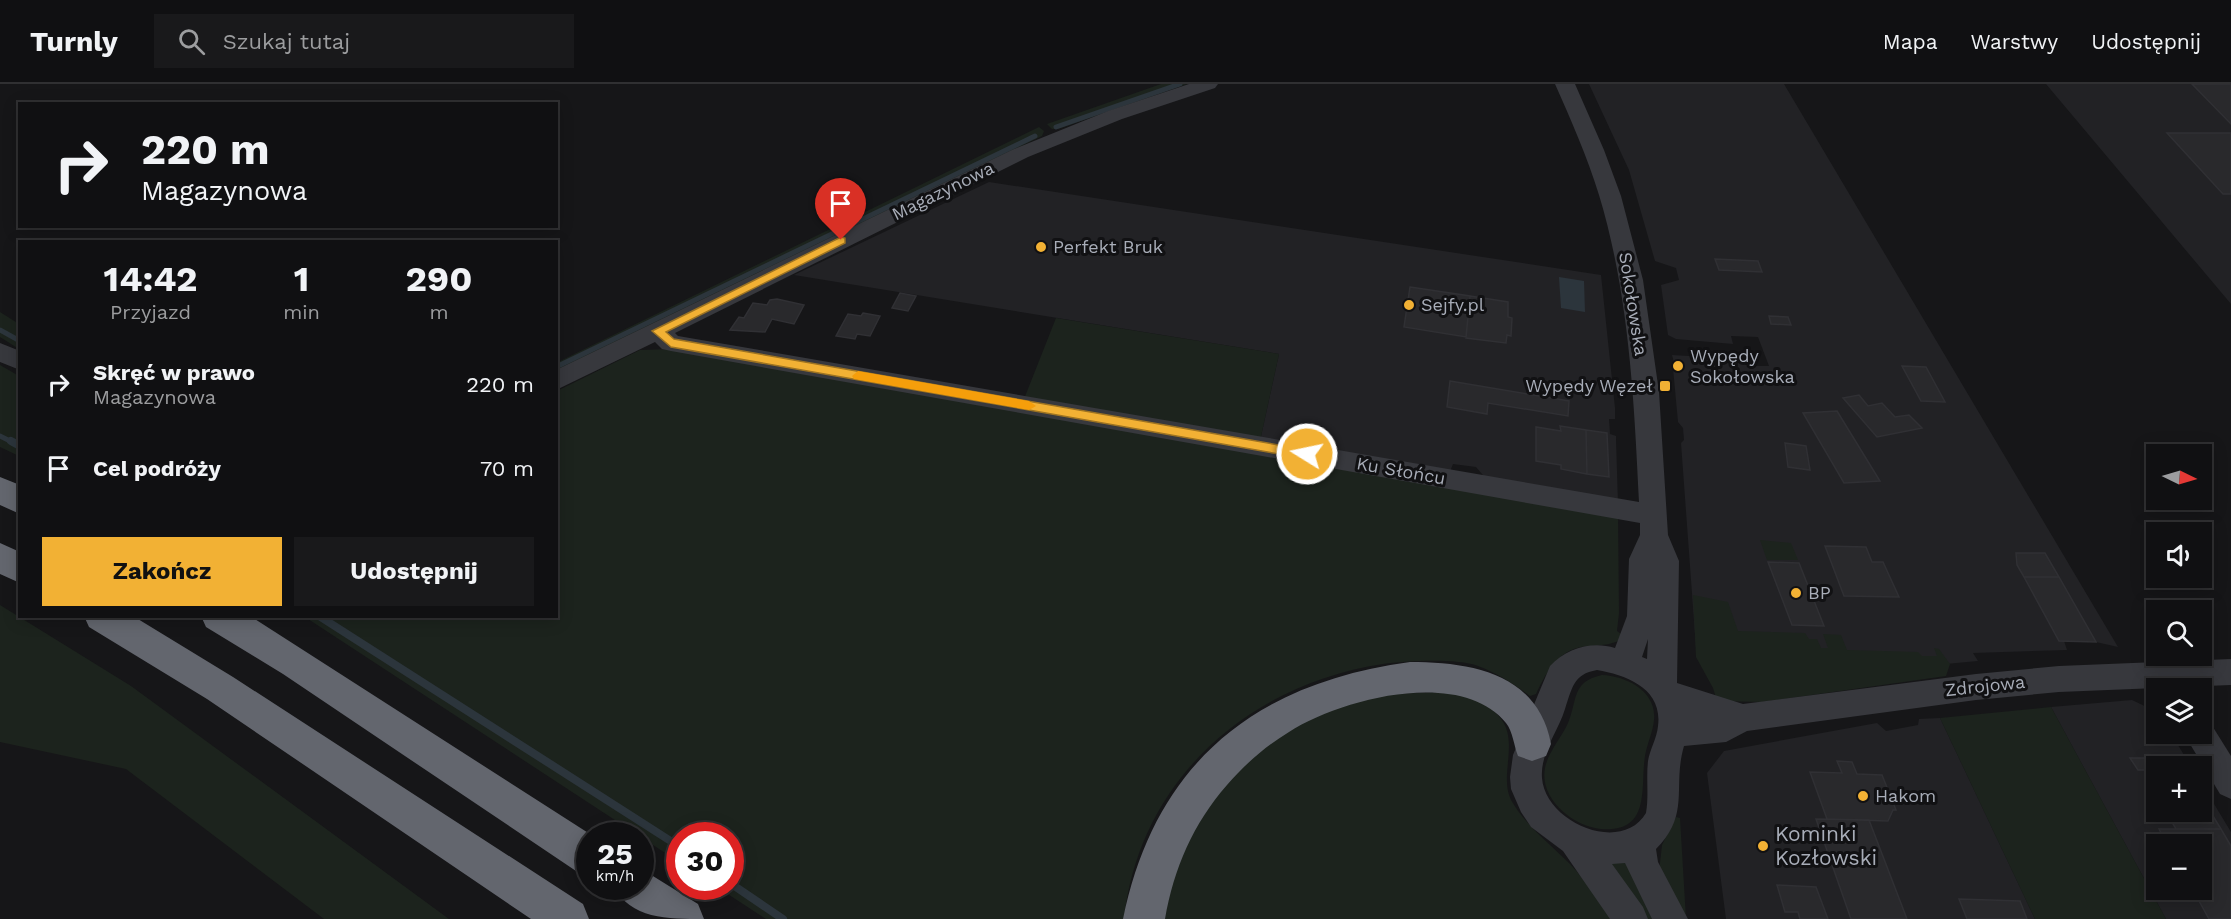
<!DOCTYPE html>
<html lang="pl">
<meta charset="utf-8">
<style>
:root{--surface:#101012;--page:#19191b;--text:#f1f3f6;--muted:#9c9d9f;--line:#303032;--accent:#f2b134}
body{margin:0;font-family:"Work Sans",sans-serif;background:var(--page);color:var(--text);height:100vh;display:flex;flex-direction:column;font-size:22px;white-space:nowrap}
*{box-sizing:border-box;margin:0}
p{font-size:20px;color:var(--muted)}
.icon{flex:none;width:33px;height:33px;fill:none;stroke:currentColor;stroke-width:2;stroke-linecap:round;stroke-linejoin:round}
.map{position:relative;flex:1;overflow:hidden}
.panel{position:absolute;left:18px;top:156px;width:540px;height:378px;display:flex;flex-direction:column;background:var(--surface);border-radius:0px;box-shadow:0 3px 15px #0003,0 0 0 2px var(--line)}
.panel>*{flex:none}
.top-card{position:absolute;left:18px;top:18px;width:540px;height:126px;border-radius:0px;box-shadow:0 3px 15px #0003,0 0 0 2px var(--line);background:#101012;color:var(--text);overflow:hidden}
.needle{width:39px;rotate:95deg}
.buttons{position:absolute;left:2146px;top:360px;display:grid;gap:12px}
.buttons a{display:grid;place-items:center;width:66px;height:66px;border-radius:0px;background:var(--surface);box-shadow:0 3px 15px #0003,0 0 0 2px var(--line);font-size:30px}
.speed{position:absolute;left:576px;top:738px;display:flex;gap:12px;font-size:30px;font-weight:700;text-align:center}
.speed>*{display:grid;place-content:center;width:78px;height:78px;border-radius:50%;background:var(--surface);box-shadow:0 3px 15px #0003,0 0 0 2px var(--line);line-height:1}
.speed small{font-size:15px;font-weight:400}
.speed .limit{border:9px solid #d22;background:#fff;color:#111}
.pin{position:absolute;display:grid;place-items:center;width:51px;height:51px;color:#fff;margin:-62px -26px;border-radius:50% 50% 50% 0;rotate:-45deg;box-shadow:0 0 6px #0007}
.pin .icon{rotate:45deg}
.me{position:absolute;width:66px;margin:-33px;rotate:280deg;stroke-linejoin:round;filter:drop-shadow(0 0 4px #0008)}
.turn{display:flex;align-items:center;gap:21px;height:126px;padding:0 24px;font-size:27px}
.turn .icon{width:78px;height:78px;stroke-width:2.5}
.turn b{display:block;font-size:42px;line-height:51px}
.eta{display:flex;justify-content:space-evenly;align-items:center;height:102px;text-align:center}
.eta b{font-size:36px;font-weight:700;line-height:42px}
.action{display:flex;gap:12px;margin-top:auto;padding:12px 24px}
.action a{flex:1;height:69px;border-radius:0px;background:var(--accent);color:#111;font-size:24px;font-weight:700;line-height:69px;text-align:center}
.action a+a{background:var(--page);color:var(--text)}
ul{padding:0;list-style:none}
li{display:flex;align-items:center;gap:18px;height:84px;padding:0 24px}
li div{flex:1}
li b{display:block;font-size:22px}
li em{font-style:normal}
header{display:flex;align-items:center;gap:36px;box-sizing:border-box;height:84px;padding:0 30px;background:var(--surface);border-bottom:2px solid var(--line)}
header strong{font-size:28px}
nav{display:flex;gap:33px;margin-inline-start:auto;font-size:21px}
.search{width:420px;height:54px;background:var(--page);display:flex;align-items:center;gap:15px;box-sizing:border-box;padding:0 21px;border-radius:0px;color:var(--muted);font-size:22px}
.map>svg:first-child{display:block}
.built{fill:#222225;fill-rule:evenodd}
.green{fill:#1c231d}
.water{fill:#2c353c}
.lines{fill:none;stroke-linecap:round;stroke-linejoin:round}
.stream-far1{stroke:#2c353c;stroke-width:5}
.stream{stroke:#2c353c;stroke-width:8}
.building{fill:#29292c;stroke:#303034;stroke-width:1.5}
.minor{fill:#37383d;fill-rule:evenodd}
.highway{fill:#63666e;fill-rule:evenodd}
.route{fill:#f2b134;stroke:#9d7322;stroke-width:1.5}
.slow{fill:#f59e0b}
.poi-dot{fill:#f2b134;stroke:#111113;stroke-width:2}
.labels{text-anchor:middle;stroke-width:6;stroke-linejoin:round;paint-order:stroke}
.street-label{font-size:18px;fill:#a8adb8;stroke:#111113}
.poi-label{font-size:18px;fill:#a8adb8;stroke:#111113;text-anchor:start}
.near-poi-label{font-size:21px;fill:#a8adb8;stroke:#111113;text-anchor:start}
</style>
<header>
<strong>Turnly</strong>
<div class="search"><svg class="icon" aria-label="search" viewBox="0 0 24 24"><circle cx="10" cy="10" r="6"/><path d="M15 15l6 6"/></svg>Szukaj tutaj</div>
<nav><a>Mapa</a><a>Warstwy</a><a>Udostępnij</a></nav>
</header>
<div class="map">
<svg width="2231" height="835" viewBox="0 0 2231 835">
<rect width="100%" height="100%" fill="#161618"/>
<!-- built -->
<path class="built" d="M1589,0h195l334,563 -22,-5 -32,-1 3,9 -94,3 5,8 -65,6 -217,-19 -15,-205 3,-3 -1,-12 -5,-6 -5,-54 2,-2 -3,-11 67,4 16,7h14l-11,-29 -27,-1 2,8 -57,-5 -8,-4 -7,-50 18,-5 -3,-12 -21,-7 -26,-91z
M2046,0h185v220z
M989,98l612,93 14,133v11h-6l1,15 6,2v3l2,65 -130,-23 -12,-14 -23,-3 -4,10 -189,-33 19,-87 -485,-79z
M2132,616l25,12v22h14l20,32h-34v46h45v-28l29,48v87h-65l-115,-212zM2157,760h45v46h-45z
M1940,634l95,201h-309l-19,-146 17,-22 153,-28 9,8 32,-6 1,-6z"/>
<!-- green -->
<path class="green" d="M1161,0h26l-129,45h-6l-5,-5z
M1039,43l5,4 -2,5 -485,236 -1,-9z
M0,228l19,12v25l-19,-12z
M1056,234l223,36 -19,87 -236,-42z
M674,265l944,164 1,100 -2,18 8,6c-12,8 -21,8 -36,9 -30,2 -41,23 -53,48l-6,2c-16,-12 -33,-23 -52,-30 -22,-8 -71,-5 -95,-2 -134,20 -244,116 -259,255h-358l-49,-32 13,-1v-50h-50l-1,26 -374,-245 251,-1 1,-225 83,-41z
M0,281l19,11v80l-19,-9z
M1760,456l31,3 7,17h-31z
M1693,511l35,7 10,29 67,2 4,6h8l4,9h7l-5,-14 18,1 6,15 71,2 4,4h15l-3,-8 5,1 11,15 -4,12 -184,26 -45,-1 -4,-13 -17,-31z
M0,521l131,81 318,233h-125l-198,-150 -126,-27z
M1602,591c24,1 55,16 52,45 -1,12 -7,24 -9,36 -5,31 7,77 -44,73 -28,-3 -62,-30 -56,-61 3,-16 17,-31 23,-45 10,-24 3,-41 34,-48z
M1445,608c23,3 42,8 56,27 18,23 -2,57 10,81 15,26 38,43 59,64 16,17 29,36 42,55h-449l19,-76 47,-72 74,-54 84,-23z
M2051,623l115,212h-131l-95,-201z
M1676,733l4,1 6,101 -27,-47 3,-27z
M1625,777l35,58h-17l-37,-57z"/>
<!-- water -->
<path class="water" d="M1559,193l25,4 1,31 -24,-4z"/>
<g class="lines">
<!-- stream-far1 -->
<path class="stream-far1" d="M1056,43l124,-43
M0,246l20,11
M556,283l479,-231
M0,352l14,7"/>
<!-- stream -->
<path class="stream" d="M11,357l9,5
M319,532l361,231
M730,799l53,36"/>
</g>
<!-- building -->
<path class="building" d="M2192,0h39v40z
M2167,49h64v61h-8z
M1715,175l43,2 4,11 -43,-2z
M1410,203l60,9 -4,41 -62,-10z
M900,209l16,3 -8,15 -16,-3z
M1470,212l38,6v15l4,1 -1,18 -4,-1 -1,8 -40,-5z
M777,215l27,6 -10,19 -22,-5 -7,13 -35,-2 9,-13 5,1 9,-15 14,2 3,-5z
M863,229l17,3 -10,20 -13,-2 -2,5 -19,-3 12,-22 13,2z
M1769,232l19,1 3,8 -20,-1z
M1902,282l24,1 19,35 -24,-1z
M1450,297l119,20 -1,15 -80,-13 -1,11 -40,-7z
M1859,311l9,11 14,-3 13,14 14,-2 13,13 -45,9 -34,-39z
M1837,327l43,70 -36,2 -41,-70z
M1560,342l26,4 1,44 -26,-5v-4l-25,-4v-34l25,4z
M1586,346l21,3 2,44 -22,-3z
M1785,359l21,3 4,24 -22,-3z
M1825,462l41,1 6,15h11l16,35 -55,-1z
M2016,469h29l14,24h-35l-7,-12z
M1768,478l31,1 25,63 -32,-1z
M2024,493h35l37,65 -37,-1z
M2130,674h48l5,8h-26v30l-10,-17 4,1 -5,-10h-8z
M1837,677l15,1 5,12 25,1 14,35h-3l-5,11 -61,-2 -17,-47 32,1z
M2202,714l19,31h-45l-10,-17h36z
M1816,735l53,1 38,99h-56z
M2159,745h62l10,17v73h-22l-16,-29h9v-46h-35z
M1777,801l39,2 12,32h-28l-2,-7h-13z
M1959,815l61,2 7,18h-60z"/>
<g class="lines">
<!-- minor -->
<path class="minor" d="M1189,0h29l-3,4 -93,31 -94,38 -353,176 3,3 961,166c-5,-103 -10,-208 -40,-307 -12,-39 -28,-75 -44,-111h20l29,66 17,46 22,84 16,112 9,143 11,26 -2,122 66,21 233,-30 83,-8 172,-7v26l-172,7 -83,8 -229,31 -21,11 -42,4c-12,41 7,68 -28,103l2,13 30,57h-36l-27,-56 -13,1 31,43 5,12h-38l-47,-68 -32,-24 -10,-15 -10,-23 -1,-12 3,-22 37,-89c17,-18 42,-25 65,-18l12,-32 2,-57 11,-24v-12l-969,-172 -9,-2 -7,-7 -99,48v-20l458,-221 94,-38zM1648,555l-1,20 -5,-2zM1597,586c30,5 66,19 61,56 -1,12 -8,23 -10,35 -2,17 1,34 -2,52 -25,42 -101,9 -104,-35 -2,-25 16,-46 23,-69 7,-20 8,-35 32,-39z
M0,259l20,8v19l-20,-8z
M2202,637l9,3 20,32v43l-11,-5 -36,-60h18z"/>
<!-- highway -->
<path class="highway" d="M0,393l20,8v29l-20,-9z
M0,459l20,9v31l-20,-9z
M84,532h49l100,61 350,227 6,15h-58l-324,-220 -118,-72z
M201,532h49l343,220h-3v40l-14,-5 -293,-197 -77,-47z
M1410,578c61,0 128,11 141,82l-5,12 -14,5 -14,-5c-4,-10 -5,-24 -12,-33 -45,-56 -166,-24 -217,9 -23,14 -44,32 -62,53 -34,39 -53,83 -62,134h-42c32,-156 132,-236 287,-257z
M640,784l58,36 6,15c-37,0 -73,0 -91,-33h27z"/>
</g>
<!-- route -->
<path class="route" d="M841,153l4,1v5l-179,89 8,7 633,111 7,4 -7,5 -636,-112 -19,-16z"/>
<!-- slow -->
<path class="slow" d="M858,287l171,30 7,5 -7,4 -175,-31 -2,-3z"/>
<!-- markers -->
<g class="poi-dot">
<circle cx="1041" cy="163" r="6"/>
<circle cx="1409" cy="221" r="6"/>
<circle cx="1678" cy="282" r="6"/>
<rect x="1659" y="296" width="12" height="12" rx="3"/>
<circle cx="1796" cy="509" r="6"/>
<circle cx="1863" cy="712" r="6"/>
<circle cx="1763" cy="762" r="6"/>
</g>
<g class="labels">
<!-- street labels -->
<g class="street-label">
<text transform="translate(943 107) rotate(-26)" y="6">Magazynowa</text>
<text transform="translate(1633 220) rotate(81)" y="6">Sokołowska</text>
<text transform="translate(1401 387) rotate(10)" y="6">Ku Słońcu</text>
<text transform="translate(1985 602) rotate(-6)" y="6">Zdrojowa</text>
</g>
<!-- poi labels -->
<g class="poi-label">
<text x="1053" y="169">Perfekt Bruk</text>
<text x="1421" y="227">Sejfy.pl</text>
<text x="1690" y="278">Wypędy<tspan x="1690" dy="21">Sokołowska</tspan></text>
<text x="1653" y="308" text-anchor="end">Wypędy Węzeł</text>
<text x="1808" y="515">BP</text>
<text x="1875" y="718">Hakom</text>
</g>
<!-- near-poi labels -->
<g class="near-poi-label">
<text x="1775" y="757">Kominki<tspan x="1775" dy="24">Kozłowski</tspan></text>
</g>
</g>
</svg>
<div class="buttons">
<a><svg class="needle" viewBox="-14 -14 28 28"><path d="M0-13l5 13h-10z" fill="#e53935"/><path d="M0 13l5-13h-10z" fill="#9c9d9f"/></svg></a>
<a><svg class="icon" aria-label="sound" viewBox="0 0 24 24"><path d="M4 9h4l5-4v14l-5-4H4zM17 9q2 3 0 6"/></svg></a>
<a><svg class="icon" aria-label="search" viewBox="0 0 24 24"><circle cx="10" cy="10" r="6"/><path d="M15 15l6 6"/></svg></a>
<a><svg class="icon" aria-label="layers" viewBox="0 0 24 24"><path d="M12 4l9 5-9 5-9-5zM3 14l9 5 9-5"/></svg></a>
<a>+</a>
<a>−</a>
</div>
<div class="speed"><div>25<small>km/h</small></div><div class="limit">30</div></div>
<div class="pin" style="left:841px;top:156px;background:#d93025"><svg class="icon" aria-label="arrive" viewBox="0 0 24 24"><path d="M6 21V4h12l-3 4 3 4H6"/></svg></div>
<svg class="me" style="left:1307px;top:370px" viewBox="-20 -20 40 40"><circle r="17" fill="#f2b134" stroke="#fff" stroke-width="3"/><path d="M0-11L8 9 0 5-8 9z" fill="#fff"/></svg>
<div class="top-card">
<div class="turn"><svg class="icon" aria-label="right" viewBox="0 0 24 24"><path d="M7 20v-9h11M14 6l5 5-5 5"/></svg><div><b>220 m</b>Magazynowa</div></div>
</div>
<section class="panel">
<div class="eta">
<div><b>14:42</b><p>Przyjazd</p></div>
<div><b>1</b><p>min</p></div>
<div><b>290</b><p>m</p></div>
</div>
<ul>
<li><svg class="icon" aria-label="right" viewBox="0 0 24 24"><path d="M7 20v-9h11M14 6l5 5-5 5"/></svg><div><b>Skręć w prawo</b><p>Magazynowa</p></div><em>220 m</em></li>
<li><svg class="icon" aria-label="arrive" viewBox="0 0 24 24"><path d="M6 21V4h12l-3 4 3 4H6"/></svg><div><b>Cel podróży</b></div><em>70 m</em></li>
</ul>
<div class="action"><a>Zakończ</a><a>Udostępnij</a></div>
</section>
</div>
